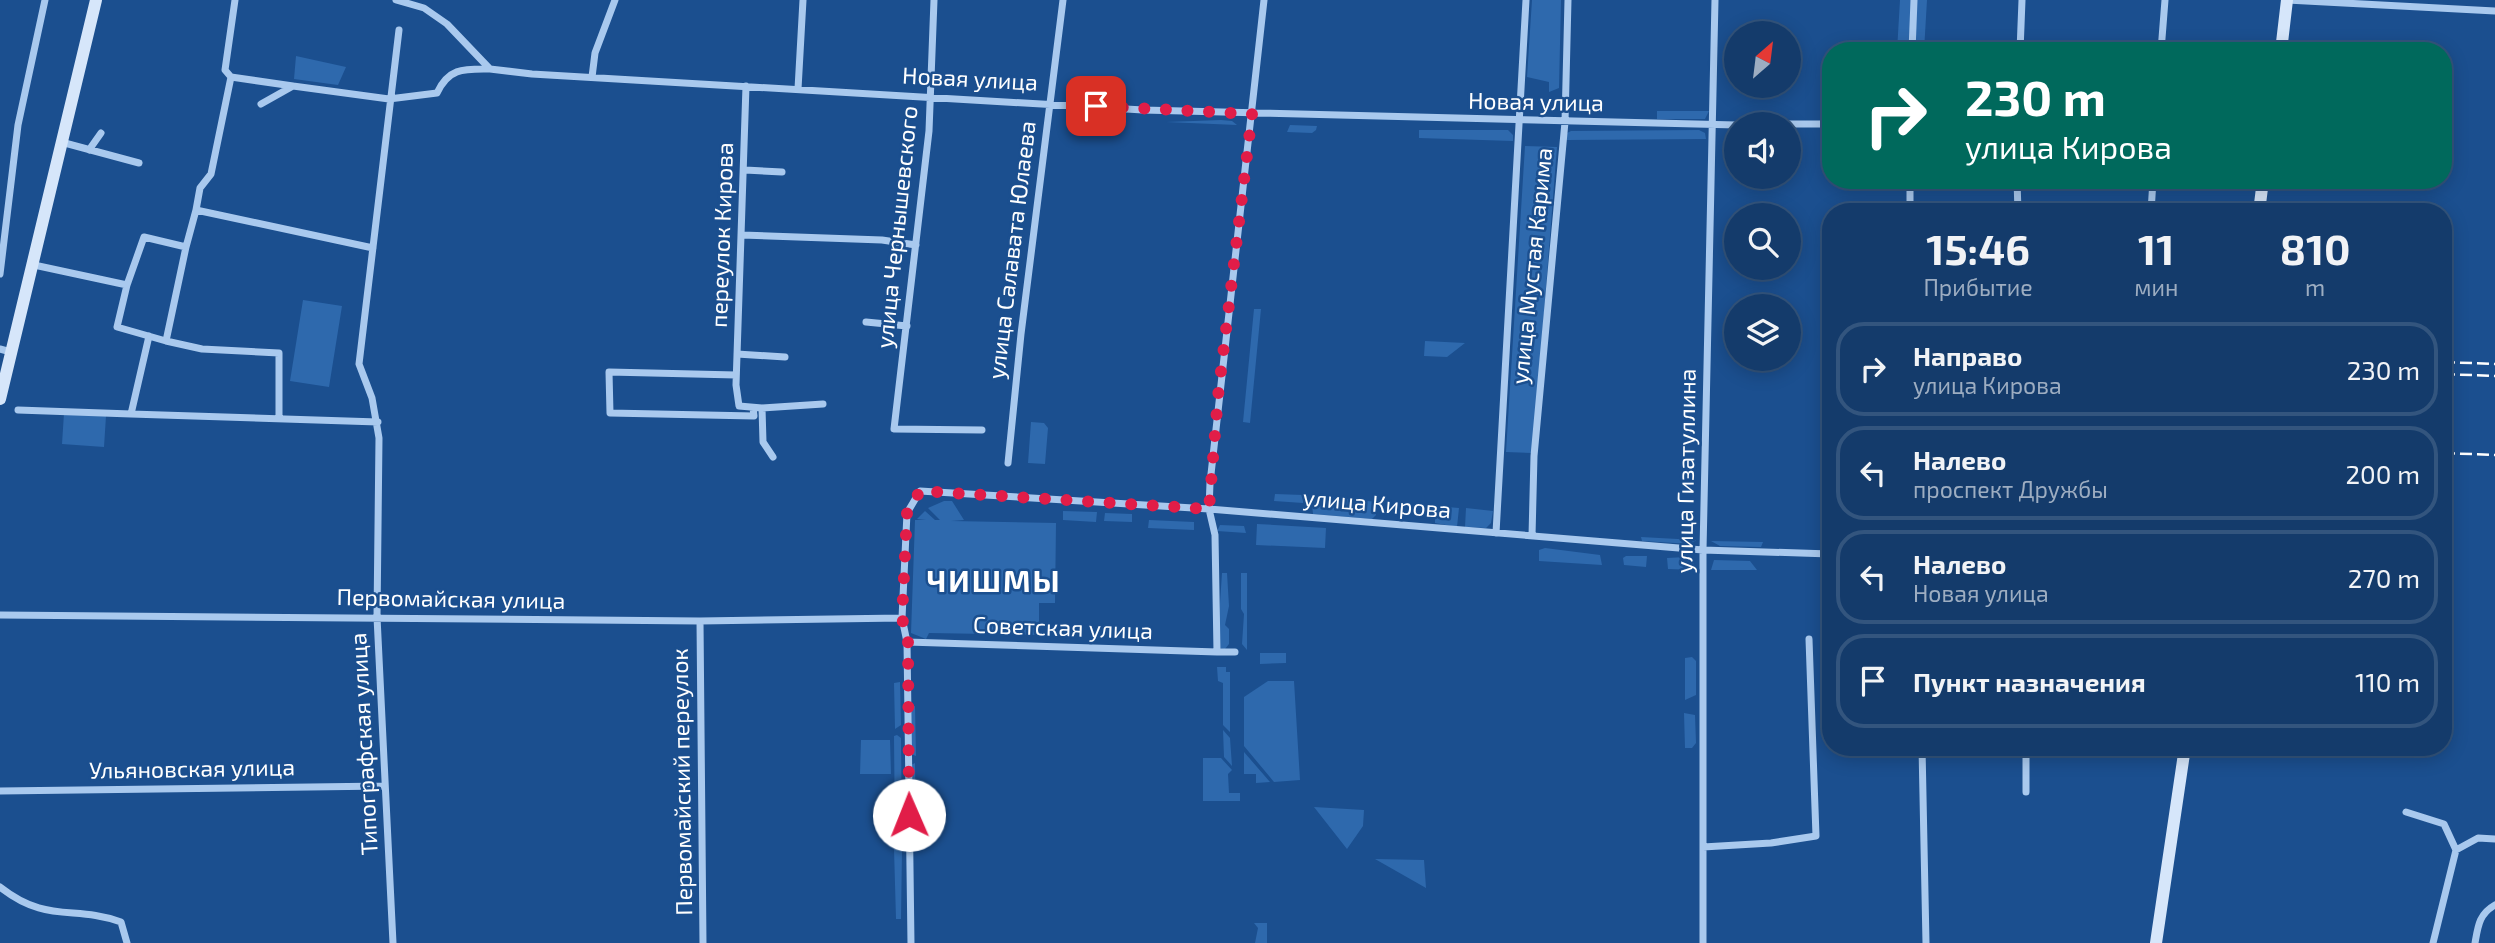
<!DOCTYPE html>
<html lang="ru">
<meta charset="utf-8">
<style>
:root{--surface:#143b6b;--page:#1d4271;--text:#f1f3f6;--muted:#9dadc1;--line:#33557e}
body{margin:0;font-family:"Exo 2",sans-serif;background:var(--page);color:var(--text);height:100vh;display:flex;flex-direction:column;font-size:26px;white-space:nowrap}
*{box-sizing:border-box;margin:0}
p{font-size:23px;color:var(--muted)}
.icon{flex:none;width:38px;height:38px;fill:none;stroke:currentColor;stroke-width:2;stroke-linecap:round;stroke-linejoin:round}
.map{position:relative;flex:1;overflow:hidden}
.panel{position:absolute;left:1822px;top:203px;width:630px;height:553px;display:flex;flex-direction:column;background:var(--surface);border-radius:28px;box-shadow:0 4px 18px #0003,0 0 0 2px var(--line)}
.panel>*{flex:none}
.top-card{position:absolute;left:1822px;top:42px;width:630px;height:147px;border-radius:28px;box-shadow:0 4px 18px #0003,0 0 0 2px var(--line);background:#00695c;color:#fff;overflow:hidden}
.needle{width:46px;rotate:28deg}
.buttons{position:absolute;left:1724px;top:21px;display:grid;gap:14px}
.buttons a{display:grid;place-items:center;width:77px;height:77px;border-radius:50%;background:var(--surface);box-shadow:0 4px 18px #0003,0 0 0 2px var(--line);font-size:35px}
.pin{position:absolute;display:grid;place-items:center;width:60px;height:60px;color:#fff;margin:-30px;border-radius:14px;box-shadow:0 4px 10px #0006}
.me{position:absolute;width:77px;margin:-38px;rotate:359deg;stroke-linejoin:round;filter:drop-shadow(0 0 5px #0008)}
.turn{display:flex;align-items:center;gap:24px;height:147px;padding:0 28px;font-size:32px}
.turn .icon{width:91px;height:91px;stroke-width:2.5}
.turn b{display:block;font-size:49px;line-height:60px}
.eta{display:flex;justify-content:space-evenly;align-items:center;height:119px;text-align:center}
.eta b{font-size:42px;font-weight:700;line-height:49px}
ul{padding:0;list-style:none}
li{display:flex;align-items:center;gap:21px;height:94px;margin:0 14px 10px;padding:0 14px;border:4px solid var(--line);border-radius:28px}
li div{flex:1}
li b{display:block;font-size:26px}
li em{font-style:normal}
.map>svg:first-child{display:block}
.green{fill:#2e69ad}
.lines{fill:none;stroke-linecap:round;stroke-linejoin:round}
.street{stroke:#a9c9ee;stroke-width:7}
.secondary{stroke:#d6e6fa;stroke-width:12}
.rail{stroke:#fff;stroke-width:2.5;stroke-dasharray:12 5;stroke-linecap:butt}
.route{stroke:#e11d48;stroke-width:12;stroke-dasharray:0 21.6}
.labels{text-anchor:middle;stroke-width:5;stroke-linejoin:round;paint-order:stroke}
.street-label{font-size:23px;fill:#fff;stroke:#1b4f8f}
.district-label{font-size:30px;font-weight:bold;letter-spacing:2px;fill:#fff;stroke:#1b4f8f}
</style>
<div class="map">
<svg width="2495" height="943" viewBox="0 0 2495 943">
<rect width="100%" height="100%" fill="#1b4f8f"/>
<!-- green -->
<path class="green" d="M1532,0h29l-2,88 -10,4v-10l-22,-5z
M1900,0h27l-3,51h-27z
M296,56l50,11 -8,18 -44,-6z
M1657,111h52l-4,8h-48z
M1221,120l11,1 5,4 -71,-3z
M1290,125l27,1 -1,4 -4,3 -25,-1z
M1419,130h89l5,5v6l-94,-3z
M1699,130l6,3 1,6 -140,1 1,-7 4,-2z
M1525,146l32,1 -24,306 -27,-1z
M303,300l39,6 -13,81 -39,-6z
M1254,309h7l-11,114 -7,-1z
M1425,341l40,2 -18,14 -23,-1z
M64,413l42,3 -2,31 -42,-3z
M1031,422l13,1 4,5 -3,36 -17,-1z
M1275,494l28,1v8l-29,-2z
M1311,495l66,7 -1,13 -4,4 -59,-5z
M944,501h8l12,19 -13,1 105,2 -1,80h-16v32l-110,-2 -3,6 -15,-6 4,-113h11l-9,-1 8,-8 10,9h5l-12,-12z
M1435,506l24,2 -2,19 -22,-4z
M1466,508l27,3 -2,12 -5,5 -21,-1z
M1063,511l34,1 -1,10 -33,-2z
M1105,513l27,1v8l-28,-1z
M1149,520l45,2v8l-46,-2z
M1257,524l69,4 -1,20 -69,-3z
M1220,525l24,1 2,7 -29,-2z
M1641,537l55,3 -5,4 -49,-3z
M1711,541l52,1 -2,5 -41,-1z
M1545,548l55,7 2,10 -63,-4v-11z
M1626,556h21l-1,11 -22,-2 -1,-7z
M1686,557l6,2 4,11 -28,-1 -1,-11z
M1714,560l36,1 7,9h-46z
M1222,573h5l2,33 -4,19 4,4v15l-4,5 -8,-1z
M1241,573h6v77l-5,-6 2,-30 -3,-5z
M1260,653h26v10l-26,1z
M1692,657l4,4v34l-11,5v-42z
M1217,667h9v5h4v60l-7,-7v-42l-5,-2z
M1268,681h26l6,99 -26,2 -30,-36v-49z
M900,682l1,43 -6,4 -1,-46z
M915,706l1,50 -5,-2v-47z
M1684,713l11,2 1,28 -4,5h-7z
M1223,730l7,8 2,28 -8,-9z
M897,735l4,3 1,102 -7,3 -1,-107z
M861,740h29l1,34h-31z
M1244,752l26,30 -14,1v-9h-12z
M1203,758h18l11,12 -4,4 1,19h11v8h-37z
M915,763l1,73 -4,-2 -1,-69z
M1314,807l50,3 -1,16 -16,23z
M894,849l8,1 -1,69h-5z
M1375,859l49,1 2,28z
M1254,923h13v20h-12l3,-15z"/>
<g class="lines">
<!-- street -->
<path class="street" d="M396,0l28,8 23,16 43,45 42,5 611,36 593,15
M934,0l-5,131 -35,298 88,1
M2287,0l208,11
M1912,51l2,-51
M2020,51l2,-51
M2161,51l4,-51
M231,77l-6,-7 10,-70
M592,77l3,-24 20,-53
M746,86l-10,299 3,21 23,2 1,34 10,15
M798,89l5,-89
M261,104l32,-18 96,13 48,-6c12,-26 28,-24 53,-24
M1788,124h42
M61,142l78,21
M89,150l12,-17
M745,170l37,2
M1910,180v32
M2017,180l1,32
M196,210l4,-22 11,-14 20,-97 62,9
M2151,212l2,-32
M742,235l140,5 34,5
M186,247l-20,94 -49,-14 10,-42 17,-48 42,10 10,-37 177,38
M34,265l93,20
M0,274l18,-149 27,-125
M866,322l41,4
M166,341l36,8 77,4v66
M0,349l11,3
M737,354l48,3
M736,375l-127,-3 1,41 144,3 -1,-8
M762,408l61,-4
M18,410l113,4 18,-78
M131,414l247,8
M1008,463l13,-129 42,-334
M1496,533l30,-533
M1532,536l2,-80 31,-334 3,-122
M0,615l700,6 202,-3
M700,621l3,322
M907,642l310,10
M1235,652h-18l-2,-117 -6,-26 1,-26 54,-483
M1922,747l4,196
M2026,747v45
M0,791l385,-5
M2406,812l38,12 12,26
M1703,847l68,-4 45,-7 -7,-197
M0,887c47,37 74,18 121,35l6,21
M393,943l-16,-326 2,-179 -7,-40 -13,-34 40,-334
M911,943l-4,-301 -5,-24 5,-105 13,-22 289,18 494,41 127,4
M1703,943v-393l12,-550
M2433,943l23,-93 22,-12 17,1
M2475,943c3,-17 4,-29 20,-38"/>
<!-- secondary -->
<path class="secondary" d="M2281,51l6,-51
M2259,212l4,-32
M0,399l96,-399
M2156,943l29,-196"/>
<!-- rail -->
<path class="rail" d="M2443,362l52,2
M2443,374l52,2
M2443,453l52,2"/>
</g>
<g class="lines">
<!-- route -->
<path class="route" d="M909,815l-1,-173 -6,-24 5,-105 13,-22 289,18 9,-113 34,-282 -156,-8"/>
</g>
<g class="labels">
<!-- street labels -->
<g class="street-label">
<text transform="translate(970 79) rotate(3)" y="8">Новая улица</text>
<text transform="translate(1536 102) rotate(1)" y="8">Новая улица</text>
<text transform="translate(897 227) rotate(-84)" y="8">улица Чернышевского</text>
<text transform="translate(722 235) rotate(-88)" y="8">переулок Кирова</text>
<text transform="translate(1012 250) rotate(-83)" y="8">улица Салавата Юлаева</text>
<text transform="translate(1532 266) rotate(-84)" y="8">улица Мустая Карима</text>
<text transform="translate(1686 471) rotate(-89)" y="8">улица Гизатуллина</text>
<text transform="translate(1377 504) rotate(5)" y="8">улица Кирова</text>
<text transform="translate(451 599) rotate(1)" y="8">Первомайская улица</text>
<text transform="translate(1063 628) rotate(2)" y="8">Советская улица</text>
<text transform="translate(364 744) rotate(-93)" y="8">Типографская улица</text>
<text transform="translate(192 769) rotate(-1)" y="8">Ульяновская улица</text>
<text transform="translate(682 782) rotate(-91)" y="8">Первомайский переулок</text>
</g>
<!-- district labels -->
<g class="district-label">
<text x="994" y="592">ЧИШМЫ</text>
</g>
</g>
</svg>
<div class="buttons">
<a><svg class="needle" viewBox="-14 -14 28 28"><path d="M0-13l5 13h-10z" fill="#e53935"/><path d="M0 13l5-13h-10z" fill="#9dadc1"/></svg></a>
<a><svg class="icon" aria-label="sound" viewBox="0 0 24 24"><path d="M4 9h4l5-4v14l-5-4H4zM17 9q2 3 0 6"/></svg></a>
<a><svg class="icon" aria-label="search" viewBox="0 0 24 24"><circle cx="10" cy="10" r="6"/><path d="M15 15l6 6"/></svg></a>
<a><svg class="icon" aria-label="layers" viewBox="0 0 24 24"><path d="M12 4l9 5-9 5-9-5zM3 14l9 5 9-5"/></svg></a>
</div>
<div class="pin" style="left:1096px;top:106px;background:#d93025"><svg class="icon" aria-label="arrive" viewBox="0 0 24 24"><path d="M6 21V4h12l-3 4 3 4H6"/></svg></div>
<svg class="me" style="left:909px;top:815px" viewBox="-20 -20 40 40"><circle r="19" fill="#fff"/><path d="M0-13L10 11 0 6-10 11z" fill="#e11d48"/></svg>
<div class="top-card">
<div class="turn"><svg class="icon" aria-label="right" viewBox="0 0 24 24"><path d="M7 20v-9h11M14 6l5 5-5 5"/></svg><div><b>230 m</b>улица Кирова</div></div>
</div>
<section class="panel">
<div class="eta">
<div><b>15:46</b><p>Прибытие</p></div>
<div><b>11</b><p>мин</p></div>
<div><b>810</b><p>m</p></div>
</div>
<ul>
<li><svg class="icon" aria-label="right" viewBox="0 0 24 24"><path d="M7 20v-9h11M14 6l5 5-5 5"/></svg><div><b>Направо</b><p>улица Кирова</p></div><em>230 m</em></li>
<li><svg class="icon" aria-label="left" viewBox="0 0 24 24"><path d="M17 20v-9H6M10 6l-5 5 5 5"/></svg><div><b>Налево</b><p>проспект Дружбы</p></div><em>200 m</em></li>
<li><svg class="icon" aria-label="left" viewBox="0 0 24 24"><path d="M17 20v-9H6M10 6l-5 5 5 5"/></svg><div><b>Налево</b><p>Новая улица</p></div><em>270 m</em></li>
<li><svg class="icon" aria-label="arrive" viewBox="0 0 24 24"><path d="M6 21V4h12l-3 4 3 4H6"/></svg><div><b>Пункт назначения</b></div><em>110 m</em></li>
</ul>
</section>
</div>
